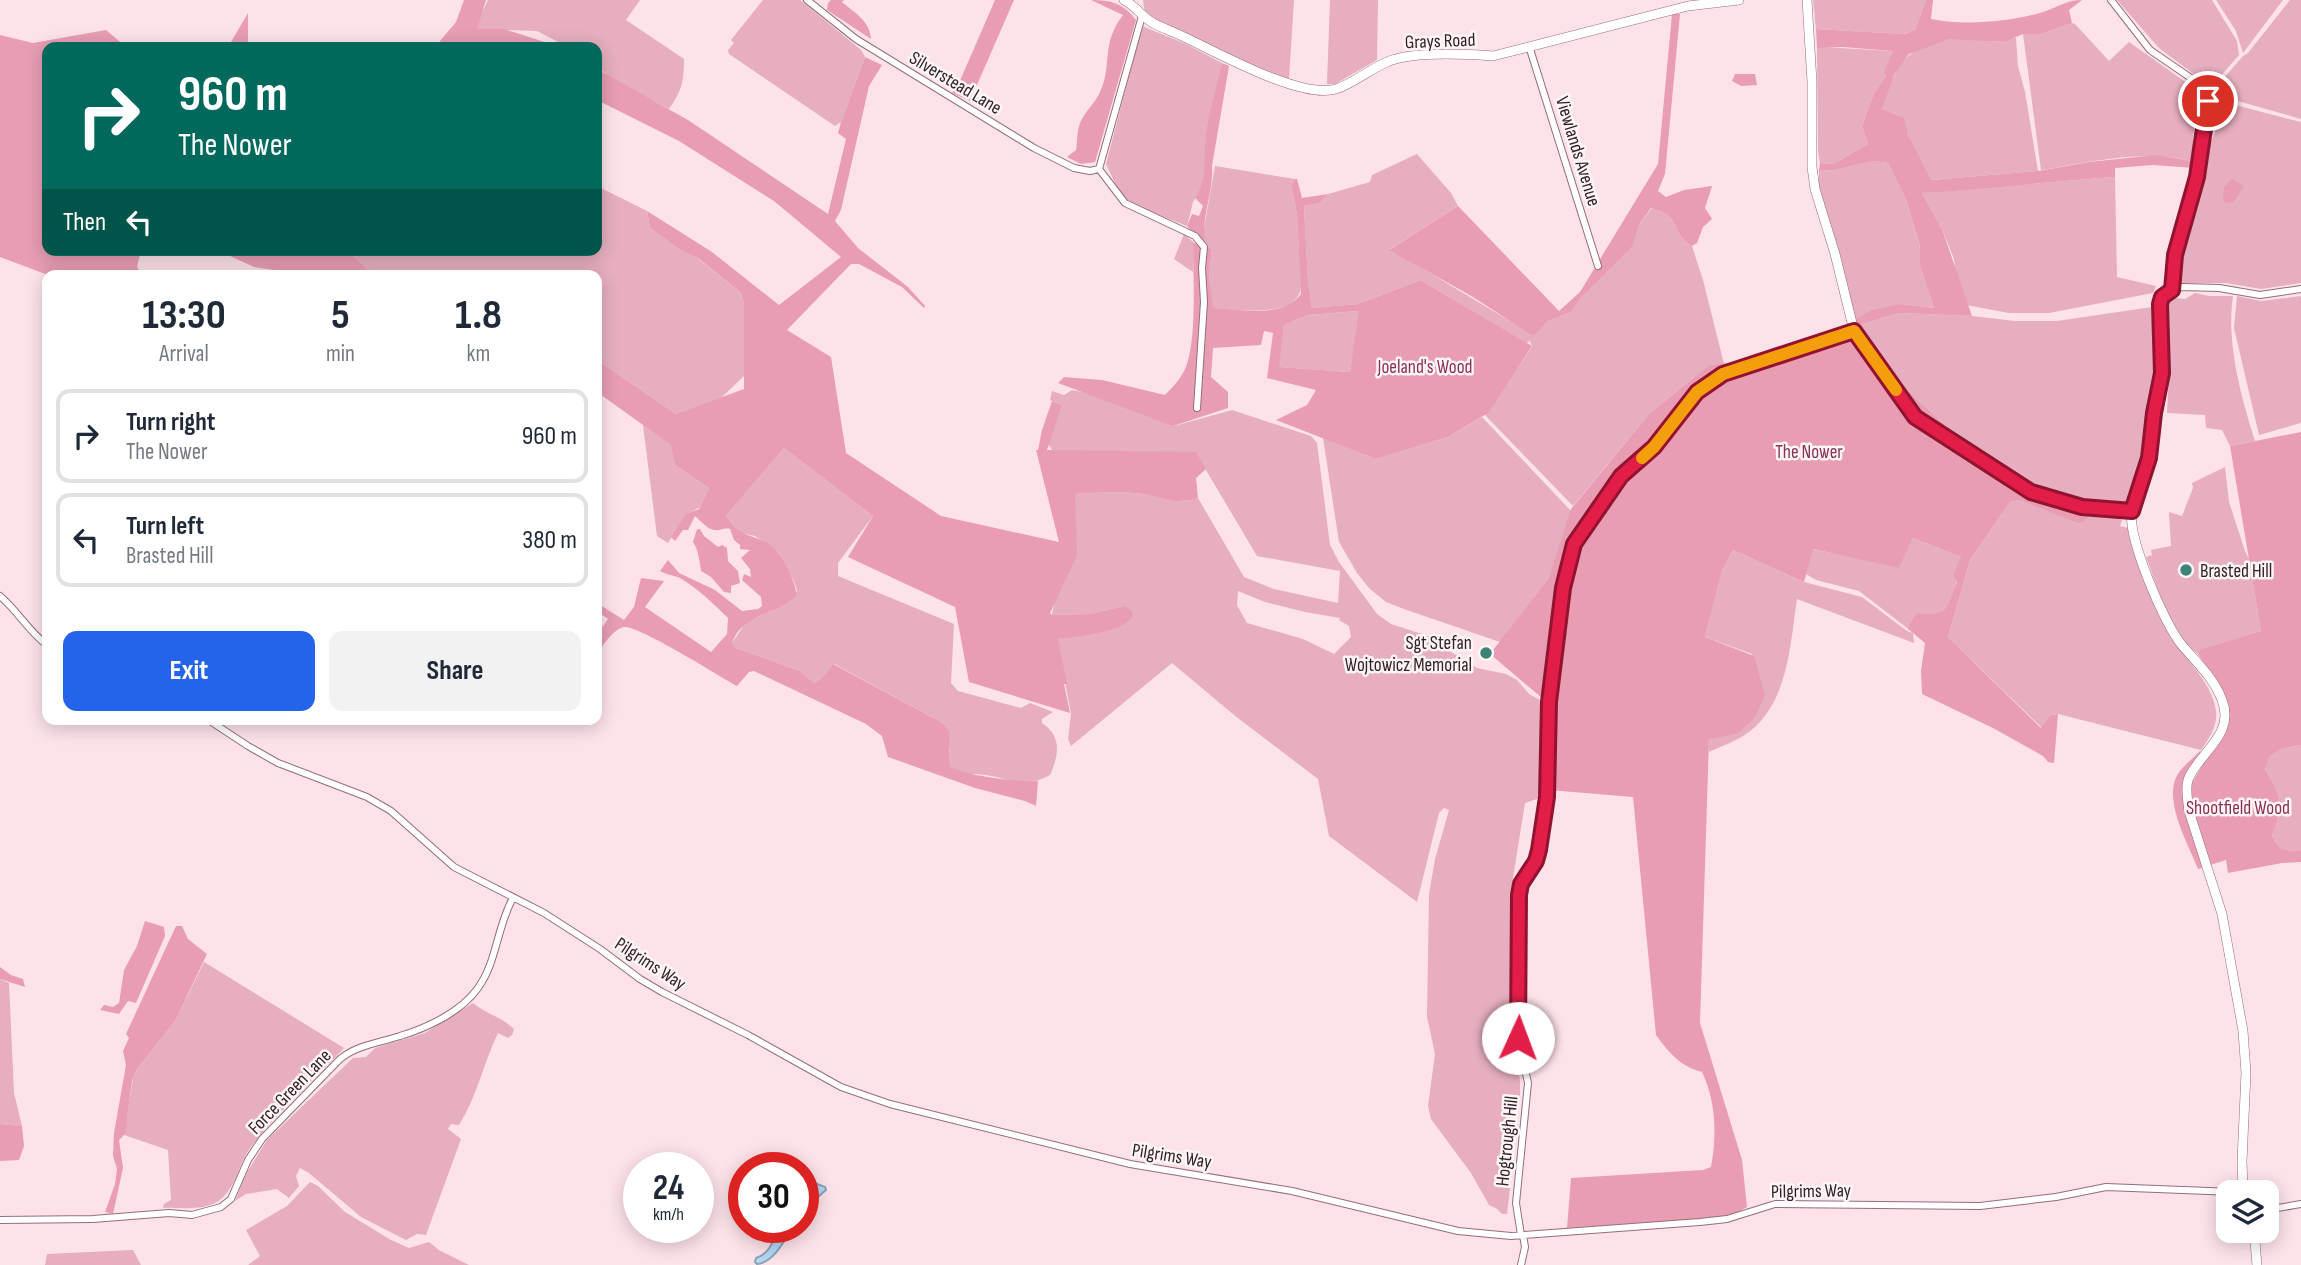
<!DOCTYPE html>
<style>
:root{--surface:#fff;--page:#f2f2f3;--text:#1f2937;--muted:#747a83;--line:#e0e1e3;--accent:#2563eb}
body{margin:0;font-family:"Sofia Sans Condensed",sans-serif;background:var(--page);color:var(--text);height:100vh;display:flex;flex-direction:column;font-size:26px;white-space:nowrap}
*{box-sizing:border-box;margin:0}
p{font-size:23px;color:var(--muted)}
.icon{flex:none;width:38px;height:38px;fill:none;stroke:currentColor;stroke-width:2;stroke-linecap:round;stroke-linejoin:round}
.map{position:relative;flex:1;overflow:hidden}
.side{position:absolute;left:42px;top:270px;width:560px;height:455px;display:flex;flex-direction:column;background:var(--surface);border-radius:14px;box-shadow:0 4px 18px #0003}
.side>*{flex:none}
.banner{position:absolute;left:42px;top:42px;width:560px;height:214px;border-radius:14px;box-shadow:0 4px 18px #0003;background:#00695c;color:#fff;overflow:hidden}
.controls{position:absolute;left:2216px;top:1180px;display:grid;gap:14px}
.controls a{display:grid;place-items:center;width:63px;height:63px;border-radius:14px;background:var(--surface);box-shadow:0 4px 18px #0003;font-size:35px}
.speed{position:absolute;left:623px;top:1152px;display:flex;gap:14px;font-size:35px;font-weight:700;text-align:center}
.speed>*{display:grid;place-content:center;width:91px;height:91px;border-radius:50%;background:var(--surface);box-shadow:0 4px 18px #0003;line-height:1}
.speed small{font-size:18px;font-weight:400}
.speed .limit{border:10px solid #d22;background:#fff;color:#111}
.pin{position:absolute;display:grid;place-items:center;width:60px;height:60px;color:#fff;margin:-30px;border:4px solid #fff;border-radius:50%;box-shadow:0 2px 7px #0007}
.me{position:absolute;width:77px;margin:-38px;rotate:2deg;stroke-linejoin:round;filter:drop-shadow(0 0 5px #0008)}
.turn{display:flex;align-items:center;gap:24px;height:147px;padding:0 21px;font-size:32px}
.turn .icon{width:91px;height:91px;stroke-width:2.5}
.turn b{display:block;font-size:49px;line-height:60px}
.then{display:flex;align-items:center;height:66px;padding:0 21px;background:#0003;gap:14px;font-size:26px}
.eta{display:flex;justify-content:space-evenly;align-items:center;height:119px;text-align:center}
.eta b{font-size:42px;font-weight:700;line-height:49px}
.button{display:flex;gap:14px;margin-top:auto;padding:14px 21px}
.button a{flex:1;height:80px;border-radius:14px;background:var(--accent);color:#fff;font-size:28px;font-weight:700;line-height:80px;text-align:center}
.button a+a{background:var(--page);color:var(--text)}
ul{padding:0;list-style:none}
li{display:flex;align-items:center;gap:21px;height:94px;margin:0 14px 10px;padding:0 7px;border:4px solid var(--line);border-radius:14px}
li div{flex:1}
li b{display:block;font-size:26px}
li em{font-style:normal}
.map>svg:first-child{display:block}
.green{fill:#e6aebe;fill-rule:evenodd}
.forest{fill:#e89db3;fill-rule:evenodd}
.water{fill:#b3d9f5;stroke:#8ca2b7;stroke-width:2}
.lines{fill:none;stroke-linecap:round;stroke-linejoin:round}
.street-casing{stroke:#946d78;stroke-width:8}
.secondary-casing{stroke:#946d78;stroke-width:10}
.street{stroke:#fff;stroke-width:6}
.secondary{stroke:#fff;stroke-width:9}
.route-casing{stroke:#92132f;stroke-width:18}
.route{stroke:#e11d48;stroke-width:12}
.slow{stroke:#f59e0b;stroke-width:12}
.poi-dot{fill:#3f8377;stroke:#fef5f7;stroke-width:2.5}
.labels{text-anchor:middle;stroke-width:5;stroke-linejoin:round;paint-order:stroke}
.street-label{font-size:19px;fill:#322227;stroke:#fef5f7}
.park-label{font-size:19px;fill:#883151;stroke:#fef5f7}
.poi-label{font-size:19px;fill:#322227;stroke:#fef5f7;text-anchor:start}
</style>
<div class="map">
<svg width="2301" height="1265" viewBox="0 0 2301 1265">
<rect width="100%" height="100%" fill="#fde2e9"/>
<!-- green -->
<path class="green" d="M488,0h152l-14,20 58,39c0,22 -2,32 -15,50l-55,-29 -17,-13v-20h-29l-31,-16 -63,-2z
M763,0h37l61,50 4,7 -24,65 -6,4 -106,-72 -1,-4 6,-7 -3,-3z
M1143,0h151l-5,79 -70,-26 -74,-39z
M1330,0h48l-1,60 -42,24h-8z
M1813,0h113l-11,30 -12,4 -87,-5z
M2117,0h95l25,41 2,14 -28,32 -52,-39z
M2216,0h67l-40,53 -7,-22z
M2290,0h11v119l-74,-21 -12,-10 28,-32 5,-3z
M2072,23l3,1 34,37 20,-19 72,51 2,5c-3,6 -2,11 -4,17 -6,15 -8,27 -4,43l-3,3c-49,-12 -103,1 -151,9l-18,-136h18z
M1142,26l44,18 36,19 -17,81v32l-4,13 -8,13 -6,24 -46,-18 -20,-12 -15,-32z
M2011,37l5,1 2,28 7,26 13,79 -108,9 -22,-45 -3,-17 -23,-9c12,-39 21,-63 67,-70 17,-2 37,3 55,3z
M1822,47l71,4 -7,25 -12,17 -12,33 6,18 -35,20 -13,-1 -2,-12 -1,-103z
M2222,104l13,1 66,17v161l-40,6 -35,-6h-50l32,-138c11,-14 9,-25 14,-41z
M1417,154l34,39 7,13 -68,43 143,86 15,-14 23,-9 9,-13 51,-53 8,-21 13,-17c30,8 18,25 40,38l11,34 21,84 -15,1 -59,48 -77,93 -88,-91 47,-68 -2,-6 -4,2 -106,-63 -62,24 -46,4 -4,-27 -4,-75 16,-3 8,-9 42,-12 2,-7z
M1873,161l15,2 19,39 13,46v18l14,42 -33,-4 -47,17 -35,-137v-13l15,-1z
M1215,166l80,13 -4,6 6,29 4,72c-2,34 -65,23 -89,22l-3,-30 3,-29 -6,-2 -3,-13z
M2115,177l2,100 39,9 -3,7 -104,20h-40l-43,-8 -10,-31 -2,-15 -12,-30 -20,-36c65,-3 128,-12 193,-16z
M597,186l50,25 3,17 30,22 17,8 44,35 3,12v71l-23,22 -45,16 -79,-54v-85h-222l-29,-25h251z
M1184,234l9,8v30l-19,-13z
M2195,293l14,3h24c-7,47 8,100 22,145l-25,5 -8,-16 -16,-2 -1,-13 -38,-2 2,-40 -5,-44 1,-28 2,-4 18,2z
M2237,296l24,5 40,-5v127l-42,12 -25,-107z
M2152,307l5,69 -11,55v17l-5,17 3,1 -6,22 -3,-1 -4,16 -6,3 -69,-10 -28,-12 -35,-21 -32,-23 -57,-53 -15,-16 -30,-46 40,-12 73,3 43,5h42z
M1360,311l-10,61 -72,-5 6,-42 24,-10z
M1072,390c35,6 72,18 102,36l58,-16 79,26 6,7 13,102 9,17 38,52 14,10 40,13 7,7 39,24 29,6 11,6 12,14 13,7 4,11 -2,79 -7,8 -12,4 -13,81 2,101 -4,48 10,47v20l-5,21 -3,50 -5,43h-5l-5,-5 -8,-4 -18,-32 -40,-54 -3,-13 7,-52 -8,-37 2,-123 6,-35 14,-49 -5,-2 -5,5 -22,89 -88,-66 -11,-57 -84,-64 -62,-52 -101,83 -3,-7 3,-25 -14,-75 53,-9 14,-24 -34,8 -38,1 21,-121c24,-1 48,-3 72,0 23,4 27,11 53,4l46,79 30,12 64,14 2,-32 -83,-15 -60,-101 -117,-2 -28,-3 -4,-6 14,-39 -12,-5 2,-9 12,4zM1238,591l27,11 40,10 35,6 -1,2 10,6 2,11 -17,17 -31,-15 -56,-16 -10,-18z
M1482,417l89,94 -23,68 -48,63 -96,-33 -18,-7 -16,-13 -13,-16 -18,-31 -16,-104 53,21 72,-22z
M643,425l29,20 3,20 34,23 -9,19 -14,8 -18,28 -11,-7z
M784,448l89,68 -35,47v13l116,48 -3,59 7,8 63,17 9,-5 23,9 -11,7v4c20,13 17,32 8,52 -8,4 -16,8 -26,8 -12,-1 -25,-6 -38,-8 -13,-2 -24,2 -36,-9v-18l-9,-26 -107,-58 -11,13 -9,6 -14,-12 -64,-23 -4,-5 14,-21 27,-12 24,-19 -3,-10 -17,-29 -22,-16 -15,-3 -14,-17z
M2225,467l4,35 16,49 4,8 12,72 -58,18 -5,5c-29,-24 -39,-63 -52,-97l6,-2 -1,-5 20,-4 -2,-34 13,4 11,-28 -1,-5z
M2020,500l65,21 8,-7 23,3 6,3 -2,6 8,2c11,33 20,70 38,101 14,26 46,51 50,82 2,14 -7,28 -15,39l-143,-36 -7,1 -9,13 -94,-91 22,-77 40,-58z
M1913,538l48,19c-2,16 -8,56 -28,59 -5,0 -12,-2 -17,-3l-9,15 -48,-37 -43,-11 -10,-6 6,-25 87,18z
M1733,550l71,32 58,15 45,34 6,2 1,10 -117,-44c-7,46 -9,110 -54,137 -10,6 -23,11 -34,16v-14l28,-4 15,-80 -47,-17 17,-66z
M2301,745v105c-15,2 -24,-1 -29,-15 13,-31 10,-36 -7,-64l3,-15 13,-7z
M204,962l140,86c-31,33 -67,64 -94,100 -11,15 -14,39 -29,51 -17,13 -38,8 -58,9l1,-4 7,-4 -3,-50 -44,-15 9,-57 4,-9 38,-48z
M0,979l9,4 5,110 8,33 -22,-2z
M473,1003c13,11 29,14 41,26l-2,6 -4,3 -10,-5c-15,31 -21,64 -39,92l-8,-1 -3,5 13,10 -35,96 -9,-1 -11,6 -45,-23 -52,-44 -9,-5 -4,8 3,10 -10,12 -12,-9 -31,5 -11,7 11,-27 21,-34 86,-82 13,-1 9,-9 50,-15z
M310,1182l8,4 27,26 46,28 18,8 20,-6 10,8 30,15h-221l12,-9 -14,-26 41,-24z
M133,1250l8,15h-96l2,-11z"/>
<!-- forest -->
<path class="forest" d="M464,0h22l-9,29h27l56,18h-125l21,-25z
M831,0h13l-2,2c13,11 28,19 29,37l-44,-29 1,-7z
M995,0h19l-44,101 -18,-8 7,-10z
M1091,0c20,0 32,3 45,20l-41,142 -14,2 -14,-7 9,-7c2,-10 0,-21 6,-31 5,-10 14,-17 18,-27 13,-27 0,-47 23,-77z
M1926,0h7l-2,19c33,7 83,3 115,-8 14,-5 21,-11 36,-11l-13,10 3,13 -31,11h-18l-19,8 -55,-3 -40,15 -15,21 -12,34 23,9 3,17 23,45 107,-9 51,-9 67,-7 36,6 3,7 -42,-3 -38,3v9c-64,4 -128,13 -193,16l20,36 30,87 -73,-3 -40,12 30,46 15,16 57,53 32,23 -75,-49 -61,-80 -3,-13 18,-11 29,-6 33,4 -14,-42v-19l-13,-45 -19,-39 -15,-2 -39,9 -15,1 1,-8 13,1 35,-20 -6,-18 12,-33 12,-17 -2,-3 9,-22 -51,-4 -25,1 -1,-19 88,5 11,-4z
M248,13v34h-20z
M1672,14h8l-15,160 -7,17 8,6 18,-7 28,-4 -7,22 7,11 -9,8 -6,16 -5,3c-23,-14 -9,-30 -41,-38l-12,17 -7,21 -52,53 -9,13 -23,9 -15,15 -60,-39 -84,-47 69,-44 101,105 21,-19 78,-128z
M106,30l20,17h-79v203h94l-4,17 6,8h-95l-48,-18v-222l33,8z
M865,57l17,8 -13,21 -28,124 -6,11 23,27 50,39 17,19 -1,2 -22,-21 -43,-23h-8l-64,66 44,27 15,96 95,63 118,26 -23,-92h2l4,-20 10,-29 10,4 -15,45 149,2 10,17 -10,9 2,20c-24,6 -27,2 -49,-3 -19,-4 -54,-2 -74,-1l2,62 -27,57 2,2 38,-1 34,-8 8,5c5,21 -59,26 -74,28l9,45h-3l6,29 -101,-31 -14,-75 -107,-50 25,-41 -89,-68 -58,68c17,23 20,16 41,27 12,6 31,40 29,53 -20,19 -54,18 -64,47l4,5 64,23 14,12 9,-6 10,-13 108,58 8,9 1,35c10,9 72,17 88,15l-2,25 -11,-5 -50,-13 -87,-31 -6,-21 -16,-12 -112,-53 -5,1 -12,14c-18,-10 -99,-61 -113,-59 -11,2 -21,19 -27,27v-19l11,-16 -11,-8v-8l27,17 10,-13 7,-29 23,3 -19,26 66,45 16,-18 1,-16c-15,-15 -30,-29 -48,-40 -7,-3 -13,-3 -20,-7l8,-11 11,13 36,17 27,21 16,-2 4,-3 -1,-9 -19,-17 2,-6 7,3 -1,-8 -9,-11 9,-8 -10,-1v-4l-6,-5 -4,-11c-4,-1 -7,0 -11,1 -10,2 -18,-9 -24,-14l-7,14h-5l-8,11 -4,-4 15,-23 13,-5 10,-21 -34,-23 -4,-20 -74,-53v-32l79,54 68,-25v-84l-3,-12 -42,-34 -19,-9 -30,-22 -3,-17 65,41 67,53 62,-48 -67,-56 -95,-60 -82,-41v-31l91,51 140,94 18,-75 -8,-6 3,-11z
M1222,63l7,3 -17,100c2,27 -13,55 -6,81l6,2 -3,29 4,30c27,1 69,11 88,-14l-4,-80 -6,-29 4,-6h2l5,19 26,-4 -8,9 -16,3 4,75 4,27 46,-4 62,-24 112,66 -44,67 -40,24 -72,22 -100,-39 31,-15 9,-15 -49,-12 6,-45 -9,-2 -3,14 -48,3 -2,29 17,15v16l-55,18 -115,-43 6,-6 38,3 63,15c9,-9 18,-19 22,-31 10,-32 6,-88 6,-122l9,6 1,24 3,-25 -19,-21 5,-12 7,2 4,-10 -8,-8c12,-17 9,-33 10,-53 2,-27 11,-55 17,-82zM1359,311l-9,61 -71,-5 5,-42 24,-10z
M1735,74h20l2,11 -16,1 -9,-5z
M2232,179l12,7 -10,16 -7,1 -4,-3 1,-13z
M217,250h129l29,25h-70l-51,-8z
M1852,333l60,90 119,74 62,17 -8,7 -7,2 -58,-23 -10,2 -40,58 -22,77 93,91 10,-13 7,-1 -4,49 -6,-1 -5,-6 -50,-28 -71,-34 -1,-23 4,-28 -18,-15 9,-15c32,4 30,-4 41,-31l-4,-6 8,-19 -48,-19 -14,30 -86,-19 -9,33 -71,-32 -11,21 -17,66 49,19 11,39 -10,22 -18,17 -28,5 -9,284 42,137 5,47 -11,6 -22,5 -147,10 4,-50 132,-8 8,-3c6,-33 5,-65 -9,-95 -22,-6 -33,-19 -46,-37l-23,-238 -84,-7 2,-88 17,-114 9,-43 46,-65 33,-30 44,-55 25,-18z
M1759,360l-35,9 -29,20 -43,55 -31,27 -49,69 -13,48 -13,105 -4,5 -52,-44 58,-75 23,-70 79,-96 59,-48z
M2301,432v313l-20,4 -12,7 -4,14c17,29 20,34 7,65 5,14 14,17 29,15v12l-19,1 -54,10 -2,-13 -16,5 -18,-60 -2,-18 38,-67 -10,-35 -20,-31 4,-5 59,-18 -31,-185z
M697,529h3l4,7 14,11 4,-2 5,3 1,13 10,10 2,12 -9,3v7l-7,-1 -13,-15 -10,-6c-1,-8 -3,-23 -8,-29z
M2200,751l4,3 -19,26 20,87 -7,2c-10,-26 -38,-73 -18,-98 5,-7 14,-13 20,-20z
M145,921l19,6 1,9 -29,67 -8,-2 -9,13 -19,-4 4,-5 9,2 6,-4 5,-33 13,-24z
M176,926h6l6,13 19,15 -32,67 -38,48 -5,12 -7,53 -6,6 4,28 -10,46 -8,-2 10,-28 2,-15 -4,-13 1,-23 12,-68 -3,-14 6,-13 -3,-4z
M0,967l11,8 12,4 2,8 -25,-8z
M0,1124l22,2 2,20 -5,14 -19,1z"/>
<!-- water -->
<path class="water" d="M812,1182l13,5 1,3 -23,20v-26z
M779,1227h14c-8,13 -20,36 -36,37l-2,-2 1,-4c14,-4 18,-19 23,-31z"/>
<g class="lines">
<defs>
<path id="street" d="M807,0l49,39 178,109 40,20 16,3 9,-2
M2111,0l39,50 54,37 4,7 -11,83 -22,78 -3,35 -10,7 -2,7v82l-6,27 -5,45 -17,53
M1529,46l69,220
M1099,169l26,34 70,33 9,11 -2,21 2,34 -7,106
M1099,169l43,-153
M2172,290l10,-3 37,1 41,7 41,-6
M0,596c18,15 28,35 47,49
M207,719l41,27 30,17 89,34 24,14 63,56 90,46 56,36 40,30 22,13 86,43 93,52 49,17 240,60 162,27 166,40 53,5 189,-14 27,-3 48,-15 205,2 76,-9 50,-10 128,5
M2266,1210l35,-6
M0,1220l93,-1 76,-6 23,2 29,-8 10,-8 17,-39 14,-21 78,-80c17,-14 39,-16 60,-23 27,-8 61,-24 78,-48 19,-26 19,-62 35,-90
M1521,1235l-5,-32 12,-120 -10,-45 1,-143 2,-11 15,-23 4,-11 7,-53 2,-95 14,-114 11,-45 47,-67 33,-29 43,-55 26,-18 131,-43
M1521,1265l4,-18 -2,-12"/>
<path id="secondary" d="M1124,0c12,6 17,16 29,23 9,5 19,8 29,13 33,15 119,64 154,53 18,-6 34,-20 51,-27 25,-11 79,-8 106,-6l195,-50 51,-6
M1807,0l5,82v85l3,22 20,65 19,77 61,86 116,75 51,15 50,4c-5,26 32,112 49,133 15,18 33,34 41,56 14,35 -24,53 -34,80 -3,10 0,21 1,31l33,103 21,117 3,42 -4,88 1,31
M2254,1230l3,35"/>
</defs>
<!-- street casing -->
<use href="#street" class="street-casing"/>
<!-- secondary casing -->
<use href="#secondary" class="secondary-casing"/>
<!-- street -->
<use href="#street" class="street"/>
<!-- secondary -->
<use href="#secondary" class="secondary"/>
</g>
<g class="lines">
<defs>
<path id="route" d="M1518,1038l1,-143 2,-11 15,-23 3,-11 8,-53 2,-95 14,-114 11,-44 47,-68 33,-29 43,-55 26,-18 131,-43 61,86 116,75 51,15 50,4 17,-53 5,-45 8,-40 -2,-69 2,-7 10,-7 3,-35 22,-78 11,-76"/>
</defs>
<!-- route casing -->
<use href="#route" class="route-casing"/>
<!-- route -->
<use href="#route" class="route"/>
<!-- slow -->
<path class="slow" d="M1642,458l12,-11 43,-55 26,-18 131,-43 42,59"/>
</g>
<!-- markers -->
<g class="poi-dot">
<circle cx="2186" cy="570" r="7"/>
<circle cx="1486" cy="653" r="7"/>
</g>
<g class="labels">
<!-- street labels -->
<g class="street-label">
<text transform="translate(1440 40) rotate(-2)" y="7">Grays Road</text>
<text transform="translate(956 82) rotate(31)" y="7">Silverstead Lane</text>
<text transform="translate(1579 151) rotate(73)" y="7">Viewlands Avenue</text>
<text transform="translate(651 963) rotate(33)" y="7">Pilgrims Way</text>
<text transform="translate(289 1091) rotate(-46)" y="7">Force Green Lane</text>
<text transform="translate(1506 1141) rotate(-84)" y="7">Hogtrough Hill</text>
<text transform="translate(1172 1155) rotate(9)" y="7">Pilgrims Way</text>
<text transform="translate(1811 1190) rotate(-1)" y="7">Pilgrims Way</text>
</g>
<!-- park labels -->
<g class="park-label">
<text x="1425" y="373">Joeland's Wood</text>
<text x="1809" y="458">The Nower</text>
<text x="2238" y="814">Shootfield Wood</text>
</g>
<!-- poi labels -->
<g class="poi-label">
<text x="2200" y="577">Brasted Hill</text>
<text x="1472" y="649" text-anchor="end">Sgt Stefan<tspan x="1472" dy="22">Wojtowicz Memorial</tspan></text>
</g>
</g>
</svg>
<div class="controls">
<a><svg class="icon" aria-label="layers" viewBox="0 0 24 24"><path d="M12 4l9 5-9 5-9-5zM3 14l9 5 9-5"/></svg></a>
</div>
<div class="speed"><div>24<small>km/h</small></div><div class="limit">30</div></div>
<div class="pin" style="left:2208px;top:101px;background:#d93025"><svg class="icon" aria-label="arrive" viewBox="0 0 24 24"><path d="M6 21V4h12l-3 4 3 4H6"/></svg></div>
<svg class="me" style="left:1518px;top:1038px" viewBox="-20 -20 40 40"><circle r="19" fill="#fff"/><path d="M0-13L10 11 0 6-10 11z" fill="#e11d48"/></svg>
<div class="banner">
<div class="turn"><svg class="icon" aria-label="right" viewBox="0 0 24 24"><path d="M7 20v-9h11M14 6l5 5-5 5"/></svg><div><b>960 m</b>The Nower</div></div>
<div class="then">Then<svg class="icon" aria-label="left" viewBox="0 0 24 24"><path d="M17 20v-9H6M10 6l-5 5 5 5"/></svg></div>
</div>
<section class="side">
<div class="eta">
<div><b>13:30</b><p>Arrival</p></div>
<div><b>5</b><p>min</p></div>
<div><b>1.8</b><p>km</p></div>
</div>
<ul>
<li><svg class="icon" aria-label="right" viewBox="0 0 24 24"><path d="M7 20v-9h11M14 6l5 5-5 5"/></svg><div><b>Turn right</b><p>The Nower</p></div><em>960 m</em></li>
<li><svg class="icon" aria-label="left" viewBox="0 0 24 24"><path d="M17 20v-9H6M10 6l-5 5 5 5"/></svg><div><b>Turn left</b><p>Brasted Hill</p></div><em>380 m</em></li>
</ul>
<div class="button"><a>Exit</a><a>Share</a></div>
</section>
</div>
